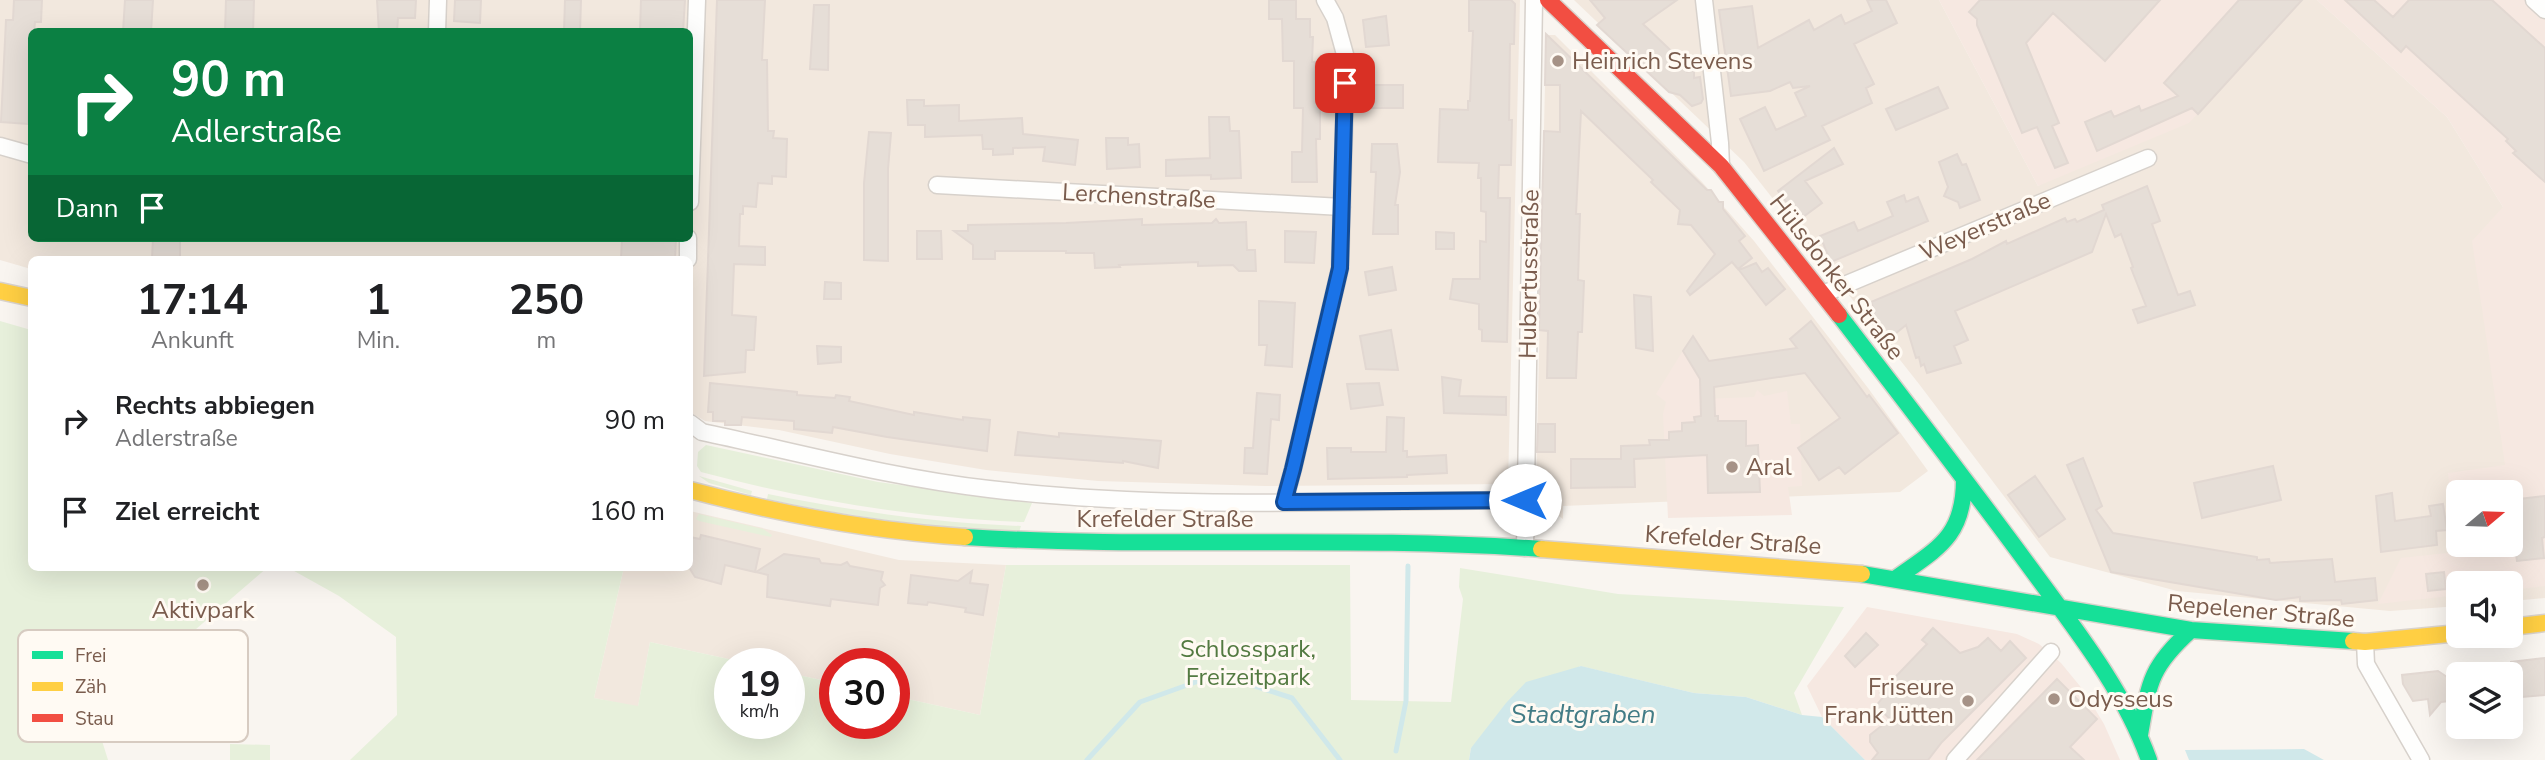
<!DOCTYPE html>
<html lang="de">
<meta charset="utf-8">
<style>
:root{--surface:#fff;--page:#f6f6f6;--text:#202124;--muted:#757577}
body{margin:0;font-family:"Nunito Sans",sans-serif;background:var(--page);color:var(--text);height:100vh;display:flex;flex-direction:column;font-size:26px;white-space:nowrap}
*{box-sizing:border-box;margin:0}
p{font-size:23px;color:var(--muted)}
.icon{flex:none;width:38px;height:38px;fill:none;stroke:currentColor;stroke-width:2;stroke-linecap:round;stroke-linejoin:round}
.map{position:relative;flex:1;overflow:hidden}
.panel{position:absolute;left:28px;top:256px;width:665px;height:315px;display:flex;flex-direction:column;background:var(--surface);border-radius:10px;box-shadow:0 7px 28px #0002}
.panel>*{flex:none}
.guide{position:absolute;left:28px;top:28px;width:665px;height:214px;border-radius:10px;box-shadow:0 7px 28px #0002;background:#0b8043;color:#fff;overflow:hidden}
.needle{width:46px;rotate:71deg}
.controls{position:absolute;left:2446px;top:480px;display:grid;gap:14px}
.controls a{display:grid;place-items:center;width:77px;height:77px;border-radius:10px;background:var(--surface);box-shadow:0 7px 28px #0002;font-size:35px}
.speed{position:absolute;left:714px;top:648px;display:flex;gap:14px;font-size:35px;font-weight:700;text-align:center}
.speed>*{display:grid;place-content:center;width:91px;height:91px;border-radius:50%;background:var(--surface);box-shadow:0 7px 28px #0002;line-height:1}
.speed small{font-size:18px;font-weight:400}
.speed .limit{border:10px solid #d22;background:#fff;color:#111}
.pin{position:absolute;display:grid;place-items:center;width:60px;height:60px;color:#fff;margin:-30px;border-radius:14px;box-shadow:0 4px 10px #0006}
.me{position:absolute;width:77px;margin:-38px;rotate:270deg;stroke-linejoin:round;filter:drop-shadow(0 0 5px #0008)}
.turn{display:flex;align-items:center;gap:24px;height:147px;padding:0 28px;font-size:32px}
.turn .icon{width:91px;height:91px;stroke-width:2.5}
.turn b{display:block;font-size:49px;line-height:60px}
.then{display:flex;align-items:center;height:66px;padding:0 28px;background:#0003;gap:14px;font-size:26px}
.eta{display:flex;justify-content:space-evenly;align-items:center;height:119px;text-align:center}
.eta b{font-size:42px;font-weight:700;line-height:49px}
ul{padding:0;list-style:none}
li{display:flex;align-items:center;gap:21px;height:91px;padding:0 28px}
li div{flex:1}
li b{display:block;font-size:26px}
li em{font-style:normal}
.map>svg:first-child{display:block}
.residential{fill:#f2e8de;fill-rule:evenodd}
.commercial{fill:#f6e8e1;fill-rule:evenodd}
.green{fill:#e7f0db}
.water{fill:#d0e8ea}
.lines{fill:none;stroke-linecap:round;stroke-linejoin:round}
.stream{stroke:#d0e8ea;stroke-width:5}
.building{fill:#e6ded7;stroke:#e2d8d2;stroke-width:2}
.street-casing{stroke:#d7d1cb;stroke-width:19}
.fast-casing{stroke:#d9d2cb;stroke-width:19}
.slow-casing{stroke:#d9d2cb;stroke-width:19}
.jam-casing{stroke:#d9d2cb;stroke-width:19}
.street{stroke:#fefefd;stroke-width:16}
.fast{stroke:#16e098;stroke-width:16}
.slow{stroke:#ffcf43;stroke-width:16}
.jam{stroke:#f24e42;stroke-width:16}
.route-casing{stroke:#114b97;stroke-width:18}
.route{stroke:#1a73e8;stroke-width:12}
.poi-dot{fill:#a69286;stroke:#fffaf3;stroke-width:2.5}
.labels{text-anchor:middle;stroke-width:6;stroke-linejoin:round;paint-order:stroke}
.poi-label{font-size:24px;fill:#7a5c4d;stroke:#fffaf3;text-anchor:start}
.street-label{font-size:24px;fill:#7a5c4d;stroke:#fffaf3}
.park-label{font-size:24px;fill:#537a41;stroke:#fffaf3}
.water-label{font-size:26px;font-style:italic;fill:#437c86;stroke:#fffaf3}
.key{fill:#fffaf3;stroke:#d7cbc1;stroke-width:2}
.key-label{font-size:19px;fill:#7a5c4d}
</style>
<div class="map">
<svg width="2545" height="760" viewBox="0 0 2545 760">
<rect width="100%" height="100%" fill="#f9f5f0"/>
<!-- residential -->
<path class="residential" d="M0,0h1520l-12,484 -243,2 -167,-5 -112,-11 -96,-16 -111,-24 -74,-9 -15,-9v-153h-658l-1,10 -31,-9zM32,32h658v206h-658z
M1574,0h365l99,186 264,-186h15l130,117 56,90 2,245 40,-7v153l-34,3v-18h-52v23l-69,5 -213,-20 -127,-34 -131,-173 -175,-222zM2459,492h52v52h-52z
M1549,35h6l147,147 52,59 114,147 60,83 -28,21 -337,14v13l-20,-14 -7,-17 10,-449z
M690,511l209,49 107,5 -26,150 -86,-19v-33h-59v20l-46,-10v-10h-42l-97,-21 -12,65 -44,-9 30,-131h66z"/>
<!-- commercial -->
<path class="commercial" d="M1939,0h363l-113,123 -151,63z
M2317,0h228v586l-34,4v-7h-52v12l-81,9 23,-46 56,-6 -9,-79 57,-8 -33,-224 31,-34 -56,-90zM2459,492h52v52h-52z
M1684,349l17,29 1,21 52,-2 3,-7 7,6 23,-5 4,33h9l2,62 -14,1 4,28 -124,3 -5,-104 3,-12 -10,-8z
M1867,607l150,27 22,10 22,19 23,28 20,33 16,36h-255l-43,-43 -15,-31z"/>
<!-- green -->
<path class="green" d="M0,321l31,9 1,237h236l-168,145 -2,16 10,32h-108z
M706,445l172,37 154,21 -8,19c-111,-4 -217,-22 -323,-50l-4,-6 1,-14z
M699,476l53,15 -1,4 -42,-12z
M768,494c85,17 166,29 253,32l-2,6c-84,-4 -170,-15 -252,-33z
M699,514l64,15 9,6 -1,2 -72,-16 -3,-2z
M1006,565h344l1,135 100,2 12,-103 -4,-12 1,-19 158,26 226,13 -50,86 8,22 -56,-18 -52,-4 -114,-27 -109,82 -2,12h-1119l47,-45 -1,-78 -57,-41 -52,-29h337l-30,131 44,8 12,-64 97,21h-17v60h59v-50l46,10v40h59v-27l86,19z
M230,744l40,1v15h-40z"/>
<!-- water -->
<path class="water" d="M1581,666l113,27 52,4 56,18 20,2 43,43h-396l2,-12 35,-45 20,-21z
M2304,749l20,11h-135l-4,-10z"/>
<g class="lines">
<!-- stream -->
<path class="stream" d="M1396,751l10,-50 2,-135
M1087,760l53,-58 78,-28 74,24 48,62"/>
</g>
<!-- building -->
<path class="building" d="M14,0h28l-1,22h-6l-1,10h-2l-4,92 -27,-2 5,-102h7z
M125,0h28l-2,32h-28z
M226,0h28l-1,32h-28z
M377,0h39l-1,18h-17l-1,14h-18z
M455,0h26l-1,23 -26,-2z
M565,0h16l-1,32h-16z
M641,0h44l-2,32h-43z
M717,0h48l-3,60h5l1,71h6l-1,7 14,1 -1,38 -14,-1v8l-14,-1 -2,24 -13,-1v8h-3l-1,32 26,1v18l-31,-1 -2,51 24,2 -2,33h-8l-1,22 -41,4z
M1269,0h27v19h14v18h3l-1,25h3v17h5v60h-4l1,43h-25v-30h10l1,-44h-9v-47h-11l-1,-42h-13z
M1469,0h42l4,4 -1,40h-4l-1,76h3l-1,45h-12l-1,33h12l-3,144 -25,-1v-11l-3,-1v-25l-29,-5 3,-20h27v-38l6,1v-30l-5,-1v-33h-3l1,-15 -41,-1 2,-53 28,1v-9h2l3,-70h-4z
M1590,0h87l-34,24 41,39 3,9 7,-1v7l6,-1 3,22 -2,4 -9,3 -12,-11 -11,-3 -72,-67 8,-7z
M1867,0h19l11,23 -43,21 20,40 -8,4 6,15 -50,23 8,14 -66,31 -24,-52 25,-12 11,23 30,-14 -11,-23 15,-7 -17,2 -3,-6 -20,9 -39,5 -12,-86 33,-4 6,42 51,-28 5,10 27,-15 4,9 27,-13z
M1980,0h180l-55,61 -52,-48 -27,30 33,80 -7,3 16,37 -13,5 -18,-41 -15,6 -45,-108v-6l-8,-7z
M2239,0h63l-104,114 -6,-6 -95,43 -12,-29 26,-11 3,6 25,-11 2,5 37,-15 -14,-13z
M2345,0h29l19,17 16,-17h83l53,48v134l-32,-29 3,-2 -10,-10 2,-2 -102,-93 -5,6z
M814,5h15l-1,65 -18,-1z
M1386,16l3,29 -23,2 -3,-27z
M1546,34l161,156h4l8,12h4v7l22,27 -6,5 13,17 -14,11 -6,-7 -42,33 -3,-4 28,-37 -24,-29 -13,-1 2,-14 -29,-28 2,-2 -72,-69 -5,103h4l-2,66 6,1 -2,51h-4l-2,46h-29l1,-47 -9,-1 5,-199 16,1v-47h-15z
M1372,85h31v23h-31z
M1938,87l10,21 -52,22 -10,-21z
M907,100h17v6l35,-1v16l63,-3 1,16 55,6 -3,25 -32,-4 2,-14 -32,1v6l-20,1v-6h-10l-1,-14 -57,2v-12h-17z
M1209,117h20l1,14h9l2,47 -30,1v-4l-45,1v-16l44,-2z
M869,132l22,1 -3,36v92l-24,-1v-77z
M1106,138h22v7l11,-1 1,23 -33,2z
M1372,144h25l3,28 -5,33h3v29h-25l3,-62h-5z
M1834,148l9,16 -38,17 17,22 -19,14h-5l-20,-26z
M1957,154l5,11 4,-1 14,36 -20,8 -2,-6 -14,-6 4,-9 -9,-25z
M2147,186l13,35 -8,3 26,71 12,-4 5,14 -57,18 -5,-13 13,-4 -15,-38 2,-1 -12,-33 -6,3 -9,-23 -14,38 -137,59 13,29 -14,6 7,17 -34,10 -3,-9 -3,2 -2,-9 -3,1 -10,-33 -16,13 -18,-23 3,-3 -4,-10 101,-43 34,-18 1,3 58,-26 2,4 8,-3 2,3 27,-12 -2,-5z
M1904,195l2,7 12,-5 10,24 -97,41 -11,-26 34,-14 4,9 35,-15 -6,-14z
M1142,219v6l70,-2 4,-4 3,4 27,-1 1,28h8l1,21h-17l-6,-6 -35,1v-4l-79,3 1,2 -25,1 -1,-15h-28v-2h-71v8h-22v-14l-19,-14h14v-6l98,-2z
M917,231h24l1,28h-25z
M1285,231l31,1 -2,31 -29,-1z
M1436,232l18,1v16h-18z
M153,238h27v21h-28z
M622,238h54l-1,21h-54z
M1756,263l6,9 6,-4 17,21 -19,16 -27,-35z
M1392,267l4,23 -27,5 -4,-23z
M825,282l16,1v16h-17z
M1634,295l17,2 2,54 -17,-3z
M1259,301l36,2 -3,64 -27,-2 2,-20h-8z
M1811,321l56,76 2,-2 29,38 -53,41 -6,-7 -20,13 -21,-32 42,-30 -35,-45 -91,14 1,29h3v5h28v25l12,-1 2,47 -52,1 -1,-38 -73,4 1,28 -64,1v-29h50v-13l29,-1 -1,-5h20v-8l13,-1v-8l13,-1 -1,-5 7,-1 -1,-37 -17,-28 10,-15 16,25 88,-13 -7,-9z
M1391,330l7,40 -32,-1 -6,-33z
M817,346l24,1v15l-23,2z
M1442,377l19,3 -2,16 47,1v18l-62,-2z
M710,383l87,9v3l38,3 1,-3 14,2 -1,4 65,14v-3l49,8v-3l27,3 -3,31 -100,-14 -54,-10 -1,6 -38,-4v-8l-52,-4 -1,8h-16v-4h-12v-9h-5z
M1379,383l4,22 -32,4 -4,-25z
M1257,393l23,2 -1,25 -8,-1 -4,55 -23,-1 1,-25h8z
M1387,417l17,1 -1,33h4v6l39,-2 1,18 -40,2v2l-79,2 -1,-31h24v4h35z
M1538,424h17v28h-18z
M1018,432l41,5v-4l102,8 -3,27 -35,-7v2l-108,-8z
M2083,458l19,48 -6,4 17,23 144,24v3l12,-1 1,4 62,-4 3,23 40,-4 2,22 -35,4 -1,-4 -41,1v-4l-24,3 -165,-28 -44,-107z
M2273,466l8,34 -79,18 -8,-35z
M2035,476l30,43 -26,18 -31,-42z
M2392,493l3,28 36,-5 -2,-10 14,-2 4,26 -11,1 1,14 -56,7 -5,-56z
M2545,496v41l-3,1 2,20 -27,3 -3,-20h-3v-41z
M701,535l59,14 -5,23 -30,-7 -4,19 -26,-7 -5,-8v-32l10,2z
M784,554l35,5 2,4 20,2 6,-3 3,4 33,6 -2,8 4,5 -5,3 -2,17 -47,-6 -1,7 -63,-9 1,-22 -12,-3z
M972,571l-2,12 18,2 -5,30 -18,-3 1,-4 -38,-6 -1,3 -19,-2 3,-28 47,6z
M2444,572l2,17 -18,2 -2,-17z
M1933,628l27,25 18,-6 10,-9 13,13 9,-10 16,17 -84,84 -14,18h-56l6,-7 -8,-11v-7l20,-16 -14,-13 8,-10 -4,-3 47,-49 -5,-4z
M1866,633l12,12 -23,22 -10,-11z
M2545,658v37l-23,2 -2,-19 -9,1v-17z
M2438,671l9,6 7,-1 5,24 -18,2 -11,13 -2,-16 -15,2 -10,-17 -1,-9z
M2057,679l40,40 -27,28 14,13h-107z"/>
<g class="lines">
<defs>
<path id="street" d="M1704,0l16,143 1,23
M2534,0l11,10
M437,32l1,-32
M0,146l32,9
M937,185l405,22
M690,202l7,-202
M688,259v-21
M1823,294l325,-136
M690,423l12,9c95,20 190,46 287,57 177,21 357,12 536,11
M1284,502l9,-33 47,-201 6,-210 -11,-40 -10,-18
M1525,548l9,-548
M2365,642l1,22 55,96
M1955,760l96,-108"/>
<path id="fast" d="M1839,315c65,85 130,169 193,255 44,60 92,120 117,190
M965,537c191,12 384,-2 576,12
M1862,574l329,56 162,11
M1895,579c43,-31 69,-42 69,-100
M2140,735c9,-53 10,-68 51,-105"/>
<path id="slow" d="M0,291l32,7
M690,490c90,24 182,41 275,47
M1541,549l321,25
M2511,627l34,-4
M2353,641l12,1 94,-9"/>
<path id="jam" d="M1548,0l173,166 118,149"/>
</defs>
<!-- street casing -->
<use href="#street" class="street-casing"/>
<!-- fast casing -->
<use href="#fast" class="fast-casing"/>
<!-- slow casing -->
<use href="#slow" class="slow-casing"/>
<!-- jam casing -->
<use href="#jam" class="jam-casing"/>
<!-- street -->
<use href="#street" class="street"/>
<!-- fast -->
<use href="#fast" class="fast"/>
<!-- slow -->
<use href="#slow" class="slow"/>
<!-- jam -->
<use href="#jam" class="jam"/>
</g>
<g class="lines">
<defs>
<path id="route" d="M1345,83l-5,185 -47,201 -9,33 241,-2"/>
</defs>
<!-- route casing -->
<use href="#route" class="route-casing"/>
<!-- route -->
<use href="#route" class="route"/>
</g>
<!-- markers -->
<g class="poi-dot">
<circle cx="1558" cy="61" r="7"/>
<circle cx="1732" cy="467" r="7"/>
<circle cx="203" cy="585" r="7"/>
<circle cx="2054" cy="699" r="7"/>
<circle cx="1968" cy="701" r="7"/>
</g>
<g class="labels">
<!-- poi labels -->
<g class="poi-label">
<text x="1572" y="69">Heinrich Stevens</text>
<text x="1746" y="475">Aral</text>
<text x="203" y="618" text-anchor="middle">Aktivpark</text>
<text x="1954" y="695" text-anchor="end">Friseure<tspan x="1954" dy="28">Frank Jütten</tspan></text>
<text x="2068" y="707">Odysseus</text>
</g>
<!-- street labels -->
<g class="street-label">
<text transform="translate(1139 196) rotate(3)" y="8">Lerchenstraße</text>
<text transform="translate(1985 226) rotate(-23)" y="8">Weyerstraße</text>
<text transform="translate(1529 274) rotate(-89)" y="8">Hubertusstraße</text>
<text transform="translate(1837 277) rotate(52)" y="8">Hülsdonker Straße</text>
<text x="1165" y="527">Krefelder Straße</text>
<text transform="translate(1733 540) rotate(4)" y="8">Krefelder Straße</text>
<text transform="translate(2261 611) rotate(5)" y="8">Repelener Straße</text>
</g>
<!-- park labels -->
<g class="park-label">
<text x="1248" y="657">Schlosspark,<tspan x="1248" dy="28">Freizeitpark</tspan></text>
</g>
<!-- water labels -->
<g class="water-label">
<text x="1583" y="723">Stadtgraben</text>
</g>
</g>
<!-- legend -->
<rect x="18" y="630" width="230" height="112" rx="10" class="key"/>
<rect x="32" y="651" width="31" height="8" fill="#16e098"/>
<rect x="32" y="682" width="31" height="9" fill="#ffcf43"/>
<rect x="32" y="714" width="31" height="8" fill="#f24e42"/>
<g class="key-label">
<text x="75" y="662">Frei</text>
<text x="75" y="693">Zäh</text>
<text x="75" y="725">Stau</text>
</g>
</svg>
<div class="controls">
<a><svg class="needle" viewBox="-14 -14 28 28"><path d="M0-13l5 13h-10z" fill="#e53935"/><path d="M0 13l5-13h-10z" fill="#757577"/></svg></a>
<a><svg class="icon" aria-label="sound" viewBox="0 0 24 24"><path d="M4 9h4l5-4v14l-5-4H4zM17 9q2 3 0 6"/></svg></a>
<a><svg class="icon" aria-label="layers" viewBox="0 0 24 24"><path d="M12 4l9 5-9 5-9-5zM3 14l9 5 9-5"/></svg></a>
</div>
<div class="speed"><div>19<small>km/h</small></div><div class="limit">30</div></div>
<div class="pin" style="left:1345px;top:83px;background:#d93025"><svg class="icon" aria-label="arrive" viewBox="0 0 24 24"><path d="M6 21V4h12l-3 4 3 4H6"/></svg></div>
<svg class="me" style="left:1525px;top:500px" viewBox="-20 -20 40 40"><circle r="19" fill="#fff"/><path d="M0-13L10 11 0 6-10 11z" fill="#1a73e8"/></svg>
<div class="guide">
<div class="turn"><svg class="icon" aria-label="right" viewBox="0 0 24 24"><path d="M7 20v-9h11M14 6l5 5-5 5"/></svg><div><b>90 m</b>Adlerstraße</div></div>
<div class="then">Dann<svg class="icon" aria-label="arrive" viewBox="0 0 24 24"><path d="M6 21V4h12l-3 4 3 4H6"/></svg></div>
</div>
<section class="panel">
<div class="eta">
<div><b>17:14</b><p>Ankunft</p></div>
<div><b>1</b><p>Min.</p></div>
<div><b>250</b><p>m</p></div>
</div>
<ul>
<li><svg class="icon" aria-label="right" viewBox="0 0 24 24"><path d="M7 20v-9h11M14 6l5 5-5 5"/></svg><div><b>Rechts abbiegen</b><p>Adlerstraße</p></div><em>90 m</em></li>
<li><svg class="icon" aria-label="arrive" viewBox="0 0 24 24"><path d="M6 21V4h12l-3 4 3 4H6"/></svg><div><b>Ziel erreicht</b></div><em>160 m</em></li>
</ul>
</section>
</div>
